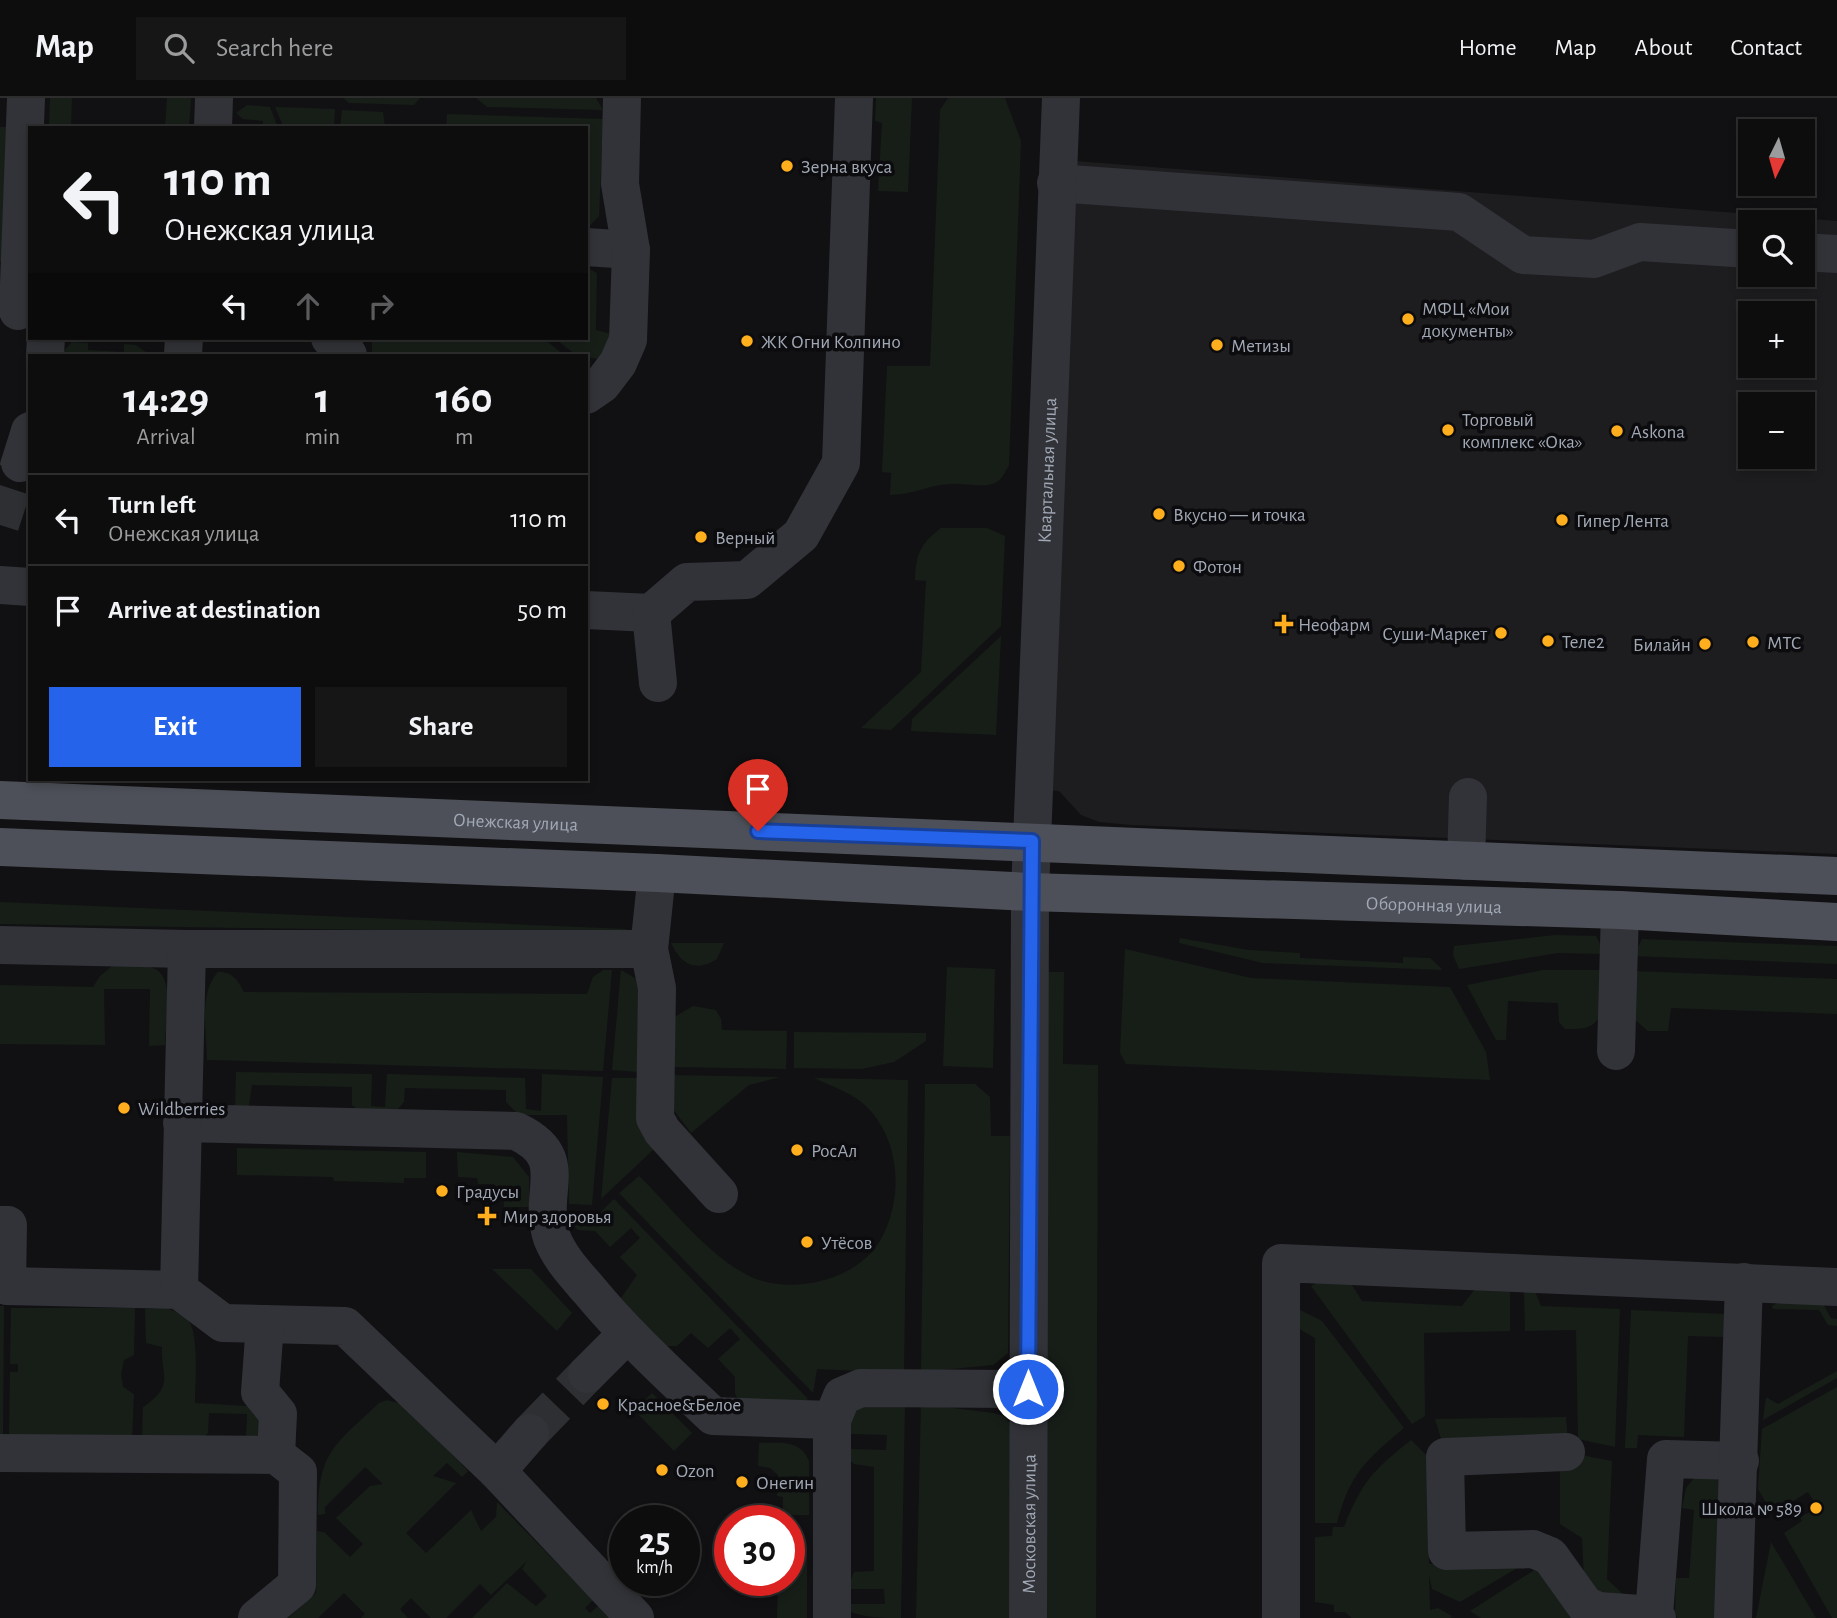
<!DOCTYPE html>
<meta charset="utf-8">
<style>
:root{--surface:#0d0d0e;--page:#161617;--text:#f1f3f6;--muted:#9a9c9e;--line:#2d2d2e;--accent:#2563eb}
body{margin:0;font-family:"Alegreya Sans",sans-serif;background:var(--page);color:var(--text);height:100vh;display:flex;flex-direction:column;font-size:26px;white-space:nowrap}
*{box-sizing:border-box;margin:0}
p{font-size:23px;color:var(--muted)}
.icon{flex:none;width:38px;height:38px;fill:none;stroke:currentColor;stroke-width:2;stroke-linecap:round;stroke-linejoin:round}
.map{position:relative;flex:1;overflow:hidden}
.sheet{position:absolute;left:28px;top:256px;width:560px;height:427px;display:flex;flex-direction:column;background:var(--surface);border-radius:0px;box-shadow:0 4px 10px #0003,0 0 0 2px var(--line)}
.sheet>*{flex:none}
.top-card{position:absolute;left:28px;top:28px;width:560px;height:214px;border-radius:0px;box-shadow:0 4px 10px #0003,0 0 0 2px var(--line);background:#0d0d0e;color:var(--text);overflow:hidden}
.needle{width:46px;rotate:185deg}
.tools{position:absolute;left:1738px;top:21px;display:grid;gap:14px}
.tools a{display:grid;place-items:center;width:77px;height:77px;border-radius:0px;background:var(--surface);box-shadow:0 4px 10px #0003,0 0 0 2px var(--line);font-size:35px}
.speed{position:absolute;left:609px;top:1407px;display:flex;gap:14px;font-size:35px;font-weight:700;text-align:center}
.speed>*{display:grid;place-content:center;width:91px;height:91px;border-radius:50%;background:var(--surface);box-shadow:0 4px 10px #0003,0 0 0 2px var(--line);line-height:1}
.speed small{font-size:18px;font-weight:400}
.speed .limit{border:10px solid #d22;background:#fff;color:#111}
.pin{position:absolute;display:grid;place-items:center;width:60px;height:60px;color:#fff;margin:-72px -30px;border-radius:50% 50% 50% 0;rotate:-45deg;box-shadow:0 0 7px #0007}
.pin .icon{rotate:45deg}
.me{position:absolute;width:77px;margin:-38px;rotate:0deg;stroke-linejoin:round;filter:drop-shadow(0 0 5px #0008)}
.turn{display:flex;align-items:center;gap:24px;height:147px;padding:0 21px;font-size:32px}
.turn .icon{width:91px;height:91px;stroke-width:2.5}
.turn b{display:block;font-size:49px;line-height:60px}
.lanes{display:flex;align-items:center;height:66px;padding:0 21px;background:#0003;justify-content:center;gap:35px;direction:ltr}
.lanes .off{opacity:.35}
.eta{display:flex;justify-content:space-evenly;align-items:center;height:119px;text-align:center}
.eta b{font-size:42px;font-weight:700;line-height:49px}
.cta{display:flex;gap:14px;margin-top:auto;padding:14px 21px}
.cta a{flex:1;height:80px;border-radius:0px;background:var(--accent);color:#fff;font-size:28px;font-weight:700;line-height:80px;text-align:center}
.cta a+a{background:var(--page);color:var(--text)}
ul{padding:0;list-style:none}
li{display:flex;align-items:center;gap:21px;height:91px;padding:0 21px;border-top:2px solid var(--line)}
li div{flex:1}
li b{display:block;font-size:26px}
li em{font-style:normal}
header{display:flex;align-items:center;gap:42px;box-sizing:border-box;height:98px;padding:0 35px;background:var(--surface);border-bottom:2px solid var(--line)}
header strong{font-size:33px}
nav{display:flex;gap:38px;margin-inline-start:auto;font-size:24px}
.search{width:490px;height:63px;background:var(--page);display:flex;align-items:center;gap:18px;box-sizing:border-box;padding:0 24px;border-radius:0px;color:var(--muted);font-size:26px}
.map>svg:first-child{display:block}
.built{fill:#1d1d20;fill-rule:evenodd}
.green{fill:#171e18}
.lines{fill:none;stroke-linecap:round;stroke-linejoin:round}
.minor-tunnel{stroke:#2e2f33;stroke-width:38;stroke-dasharray:38 19;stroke-linecap:butt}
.minor{stroke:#323338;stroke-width:38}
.major{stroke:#4d5058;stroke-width:38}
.route-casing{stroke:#184099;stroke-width:18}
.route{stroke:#2563eb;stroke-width:12}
.poi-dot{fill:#ffaf1d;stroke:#0c0c0e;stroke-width:2.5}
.labels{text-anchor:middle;stroke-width:7;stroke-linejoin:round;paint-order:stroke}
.poi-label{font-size:19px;fill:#a1a8b5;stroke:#0c0c0e;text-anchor:start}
.street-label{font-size:19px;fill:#a1a8b5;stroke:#0c0c0e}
</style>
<header>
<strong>Map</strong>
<div class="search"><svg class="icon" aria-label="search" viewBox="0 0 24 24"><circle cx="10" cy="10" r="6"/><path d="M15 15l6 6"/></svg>Search here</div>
<nav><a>Home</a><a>Map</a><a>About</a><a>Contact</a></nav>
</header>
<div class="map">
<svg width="1837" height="1520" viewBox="0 0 1837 1520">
<rect width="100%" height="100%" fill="#111113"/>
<!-- built -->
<path class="built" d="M1063,62l774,61v633l-706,-29 -32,-3 -18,-7 -22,-24 -18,-1zM1750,124h52v53h-52zM1750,215h52v53h-52zM1750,306h52v53h-52z"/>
<!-- green -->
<path class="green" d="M50,0h22l-1,30h-22z
M167,0h24l-2,30h-24z
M343,0h77l-6,7 -65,-2z
M476,0h120l7,12 -116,-3z
M876,0h36l-4,94 -30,-1 4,-68 -7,-2z
M948,0h57l16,43 -12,324c-4,7 -7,15 -14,18 -10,5 -32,0 -45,1 -22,1 -38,11 -60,11l1,-22 -9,-1 5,-106h43l10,-256z
M247,7l23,2 8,21h-15v-7l-20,-2 -7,-6z
M275,9l60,2 -1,19h-50z
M342,12l41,2 2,15 15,1h-60z
M447,16l156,5 -4,97 -13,14v-102h-140z
M0,29h10l-6,134h-4z
M586,169l11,6 -1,57 15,4 1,7 -14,18 -22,-4 -22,-17h32z
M372,240h171l21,17h-192z
M72,244l16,1v7l36,2v-8l12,1 14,10h-90z
M941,430h46l18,8 -4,90 -110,104 -30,-2 60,-56 5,-91 -11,-1c1,-26 5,-36 26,-52z
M1001,538l-5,99 -85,-4 1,-12z
M0,804l627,27 -11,5 -616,-10z
M1555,837l41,1 9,18 -47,-1 -99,16 -6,-14 1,-9z
M1180,840l69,12 51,3v5l103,5v-6l27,1 13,12 -180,-7 -84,-20z
M1642,841l195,7v18l-204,-8z
M671,845h53l-7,16c-22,14 -36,5 -46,-16z
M1125,851l126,29 199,9 36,65 4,28 -364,-16 -6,-11z
M112,868c13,0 33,-4 45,4 18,12 8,56 8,75l-16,1 1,-57h-46l1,56 -105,-1v-59l93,2 7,-11z
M947,869l48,2 -2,99 -50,-2z
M603,872h9l-9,101 -396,-11c0,-27 -9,-67 11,-88 15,0 19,7 26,20l343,2 6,-17z
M621,872l14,8 4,11 -1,83 -26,-2z
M1543,872h61l-4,46c-8,14 -20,13 -35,13l-6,-7 -1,-19 -50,-2 -2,39h-10l-29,-55z
M1632,873l205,8v35l-166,-6 -3,23h-20l-15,-13z
M1048,874h16l-1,92 35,1 -2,553h-50z
M693,908l23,4 5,9 1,11 65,1 -1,38 -116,-2 3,-49z
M794,934l132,1v8l-32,21 -32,7 -68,-1z
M236,974l136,2 -1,32 14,1 2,-33 138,4 1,31 15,2 1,-37 61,3 -11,128 -23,-1 -2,-89h-48l-13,-13v-12l-101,-2 -1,14 -6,7 -40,1 -6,-5v-18l-100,-2 -3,20 -14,5z
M669,977l111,2 -31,8 -58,48 -22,-29z
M612,980h27l15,71 -53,50z
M814,980l94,2 -4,293 -87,-4 -4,24 -194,-200 20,-17c34,33 67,78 110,100 41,20 109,5 132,-37 22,-40 20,-95 -12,-130 -15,-16 -36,-22 -55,-31z
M925,986h50l15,13 1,39h19l-2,217 -15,12 -72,7z
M237,1050l189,4v26h-22v5l-70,-2 -1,-4 -96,-2z
M457,1054l56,5 16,20v30h-25l-1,-13 -9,-10h-16l-1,-6 -19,-1z
M614,1101l194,200 -11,6 -59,-4 -3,-8v-16l-17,-18 22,-20 -10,-11 -22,20 -17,-15 -14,13h-14l-42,-48 16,-23 -17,-18 20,-19 -9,-10 -21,19 -15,-16 -17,-1 -9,-9 -1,-6h30z
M492,1171h39l41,44 -15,18z
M1320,1183l30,1 12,19 100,5 13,-17h35v42l-86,2 1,83 -13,8 -101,-138z
M1524,1192l11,1 6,15 79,3 -5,138 -37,-8 -2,-109 -51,1z
M1782,1202h39l10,18 6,1v7l-9,-1 -9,-15 -46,-1 -1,-3z
M0,1208h4l-1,131h-3z
M1294,1209l28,14 82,107c-38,32 -54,45 -67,95h-22v-185l-21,-12z
M11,1210h124l-1,47 -10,5 -3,14 2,13 11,7 -2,45 -123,-2 1,-65h8v-8h-8z
M165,1210c9,3 18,5 24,13 10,16 6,62 6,82l52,3 15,11 -5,21 -11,1 1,-25 -38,-1 -1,20 -6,6 -60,-1 1,-31c32,-22 18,-29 19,-60l-16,-4 -1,-34z
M1631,1212l96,4v23l-39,-1 -4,101 -46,-2 -1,13h-12z
M1837,1273v7l-74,42 3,-23 12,7z
M1837,1289v231h-5l-48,-85 18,-12 -2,-4 18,-9 -10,-16c-12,7 -25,18 -40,14l-10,-17 4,-60z
M652,1295l40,40 -18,18 -40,-41z
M387,1302l18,5 63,66 -6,6 -15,-14 -14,13 23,7 -50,50 20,20 45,-43 10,21 15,-14 1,-15 96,98 -8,8 5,5 8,-7 11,12h-137l35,-35 29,23 11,-10 -25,-27 5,-8 -36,34 -11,-11 -34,34h-15l-20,-20 -11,11 8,9h-47l4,-4 -21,-21 -26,25h-30l28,-25 1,-62 7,1 26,25 13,-13 -27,-26 34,-32 13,-2 -18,-17 -40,40v7l-7,1c0,-64 18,-71 61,-112z
M860,1305h45l-4,215c-17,0 -40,0 -53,-8v-6h37l-1,-15h-37l7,-17 20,-1v-104l-20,-3 -5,-5v-10l37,1 1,-15 -36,-1v-22z
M921,1306l72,9 11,3 6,7 -1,195h-93z
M1566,1319l2,25 -125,3 -8,-26z
M1411,1342l16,16 2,108 100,-3 -69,41 -28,-13 -3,-14 1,35 8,-2 14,8 -2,2h-98l-7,-6h-11v-7l-19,-3v-65l17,-1 1,-9h11c18,-45 29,-57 67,-87z
M759,1345c19,0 42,-4 50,18v54h-26v-18l-6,-1 1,-21 -8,-7 -12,-2z
M1581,1357l31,6 -5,118 20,19 -18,5 -25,-25 -2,-40 -22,-14v-56z
M1694,1380l23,1 7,6 -1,133h-46l-2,-5 1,-35h13l5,-68 -12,-2 4,-20z
M1771,1444l45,76h-60z
M789,1449l18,1v70h-30l1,-38h11z
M1536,1471l52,49h-107l-11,-7z"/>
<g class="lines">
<!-- minor-tunnel -->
<path class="minor-tunnel" d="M0,427l20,-62
M530,1335l57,-59"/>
<!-- minor -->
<g class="minor">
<path d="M213,30l1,-30"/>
<path d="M1056,85l403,29 64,43 71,4 46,-17 110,7"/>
<path d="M586,149l45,3"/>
<path d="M1802,154l35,2"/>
<path d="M18,213l8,-213"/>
<path d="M330,240l11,5 7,12"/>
<path d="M45,257l1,-17"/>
<path d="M183,257l1,-17"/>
<path d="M586,297l16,-11 16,-21 10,-23 3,-90 -11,-66 2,-86"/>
<path d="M20,365l10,-32"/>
<path d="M0,487l30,2"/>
<path d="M586,512l65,3 36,-31 60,-2 54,-45 40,-72 13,-365"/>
<path d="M651,515l7,70"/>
<path d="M1466,763l2,-64"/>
<path d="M657,775l-8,76 8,39 -2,130 7,13 57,63"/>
<path d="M0,847l187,4h462"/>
<path d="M1616,953l4,-141"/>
<path d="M182,1025l334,8c58,27 20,60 36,107 8,20 23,36 37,52 38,46 81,85 124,126l119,4"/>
<path d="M0,1127h8l-1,61 172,4 44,33 122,3 152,145 138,147"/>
<path d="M179,1192l8,-341"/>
<path d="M265,1226l-5,68 18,22 -2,41"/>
<path d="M587,1276l39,-39"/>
<path d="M1566,1354l-121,5 2,94 86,-2 17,7 35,49 13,6 56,4"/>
<path d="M0,1355l276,2 22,17 -1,113 -40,33"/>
<path d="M497,1373l33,-38"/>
<path d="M832,1520v-198l10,-24 19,-8 168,1"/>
<path id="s1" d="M1028,1520l2,-726 31,-794"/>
<path d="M1281,1520v-355l556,24"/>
<path d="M1657,1520l-3,-3 12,-156 74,2"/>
<path d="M1733,1520l11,-336"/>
</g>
<!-- major -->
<g class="major">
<path id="s2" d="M0,702l1837,76"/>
<path id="s3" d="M0,749l657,26 373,19 590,18 217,12"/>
</g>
</g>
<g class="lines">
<defs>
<path id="route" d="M758,733l274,10 -4,548"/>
</defs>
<!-- route casing -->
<use href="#route" class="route-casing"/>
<!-- route -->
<use href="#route" class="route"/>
</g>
<!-- markers -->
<g class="poi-dot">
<circle cx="787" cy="68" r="7"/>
<circle cx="1408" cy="221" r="7"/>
<circle cx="747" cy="243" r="7"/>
<circle cx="1217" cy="247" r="7"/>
<circle cx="1448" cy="332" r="7"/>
<circle cx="1617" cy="333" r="7"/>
<circle cx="1159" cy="416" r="7"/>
<circle cx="1562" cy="422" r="7"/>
<circle cx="701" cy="439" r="7"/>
<circle cx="1179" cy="468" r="7"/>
<path d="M1280.5 515.5h7v7h7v7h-7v7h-7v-7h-7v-7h7z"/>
<circle cx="1501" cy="535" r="7"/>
<circle cx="1548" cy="543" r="7"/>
<circle cx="1753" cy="544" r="7"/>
<circle cx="1705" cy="546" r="7"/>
<circle cx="124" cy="1010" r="7"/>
<circle cx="797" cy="1052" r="7"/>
<circle cx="442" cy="1093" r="7"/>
<path d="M483.5 1107.5h7v7h7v7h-7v7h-7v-7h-7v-7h7z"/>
<circle cx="807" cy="1144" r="7"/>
<circle cx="603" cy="1306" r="7"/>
<circle cx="662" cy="1372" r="7"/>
<circle cx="742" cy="1384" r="7"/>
<circle cx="1816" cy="1410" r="7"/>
</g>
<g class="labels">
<!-- poi labels -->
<g class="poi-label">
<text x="801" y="75">Зерна вкуса</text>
<text x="1422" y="217">МФЦ «Мои<tspan x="1422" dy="22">документы»</tspan></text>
<text x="761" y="250">ЖК Огни Колпино</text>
<text x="1231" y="254">Метизы</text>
<text x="1462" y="328">Торговый<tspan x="1462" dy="22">комплекс «Ока»</tspan></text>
<text x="1631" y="340">Askona</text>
<text x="1173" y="423">Вкусно — и точка</text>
<text x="1576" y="429">Гипер Лента</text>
<text x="715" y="446">Верный</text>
<text x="1193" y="475">Фотон</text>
<text x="1298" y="533">Неофарм</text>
<text x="1487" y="542" text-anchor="end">Суши-Маркет</text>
<text x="1562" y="550">Теле2</text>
<text x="1767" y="551">МТС</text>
<text x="1691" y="553" text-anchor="end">Билайн</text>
<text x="138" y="1017">Wildberries</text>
<text x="811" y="1059">РосАл</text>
<text x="456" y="1100">Градусы</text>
<text x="503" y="1125">Мир здоровья</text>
<text x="821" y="1151">Утёсов</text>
<text x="617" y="1313">Красное&amp;Белое</text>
<text x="676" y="1379">Ozon</text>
<text x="756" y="1391">Онегин</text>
<text x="1802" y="1417" text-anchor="end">Школа № 589</text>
</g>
<!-- street labels -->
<g class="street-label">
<text dy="7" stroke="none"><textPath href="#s1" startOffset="1148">Квартальная улица</textPath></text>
<text dy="7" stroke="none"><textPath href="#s2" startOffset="516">Онежская улица</textPath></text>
<text dy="7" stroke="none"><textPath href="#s3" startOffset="1435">Оборонная улица</textPath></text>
<text dy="7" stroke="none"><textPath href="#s1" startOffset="94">Московская улица</textPath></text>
</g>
</g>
</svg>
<div class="tools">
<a><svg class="needle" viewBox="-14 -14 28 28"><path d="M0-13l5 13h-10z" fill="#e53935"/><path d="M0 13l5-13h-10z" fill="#9a9c9e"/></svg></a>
<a><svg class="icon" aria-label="search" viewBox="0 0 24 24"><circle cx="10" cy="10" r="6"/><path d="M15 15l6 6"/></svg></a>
<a>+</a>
<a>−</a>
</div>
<div class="speed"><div>25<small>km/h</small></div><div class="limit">30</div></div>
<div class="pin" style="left:758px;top:733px;background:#d93025"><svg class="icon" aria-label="arrive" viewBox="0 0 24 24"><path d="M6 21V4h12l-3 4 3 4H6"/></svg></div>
<svg class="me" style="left:1028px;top:1291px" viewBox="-20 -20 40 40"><circle r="17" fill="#2563eb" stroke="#fff" stroke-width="3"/><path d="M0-11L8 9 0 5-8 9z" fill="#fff"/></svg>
<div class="top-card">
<div class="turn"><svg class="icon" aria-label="left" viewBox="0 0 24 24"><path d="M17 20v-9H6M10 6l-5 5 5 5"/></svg><div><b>110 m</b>Онежская улица</div></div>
<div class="lanes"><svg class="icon" aria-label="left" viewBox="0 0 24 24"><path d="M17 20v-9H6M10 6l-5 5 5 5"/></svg><svg class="icon off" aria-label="ahead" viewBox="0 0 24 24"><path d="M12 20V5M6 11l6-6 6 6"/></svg><svg class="icon off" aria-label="right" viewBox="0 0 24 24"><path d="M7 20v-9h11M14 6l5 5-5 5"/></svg></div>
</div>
<section class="sheet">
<div class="eta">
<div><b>14:29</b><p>Arrival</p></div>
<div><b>1</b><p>min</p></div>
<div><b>160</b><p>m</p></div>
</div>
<ul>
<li><svg class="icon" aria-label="left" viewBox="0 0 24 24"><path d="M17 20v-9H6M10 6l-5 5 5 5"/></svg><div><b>Turn left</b><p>Онежская улица</p></div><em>110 m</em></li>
<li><svg class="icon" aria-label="arrive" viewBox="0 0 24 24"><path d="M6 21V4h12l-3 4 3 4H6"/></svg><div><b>Arrive at destination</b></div><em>50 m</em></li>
</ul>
<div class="cta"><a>Exit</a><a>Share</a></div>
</section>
</div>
